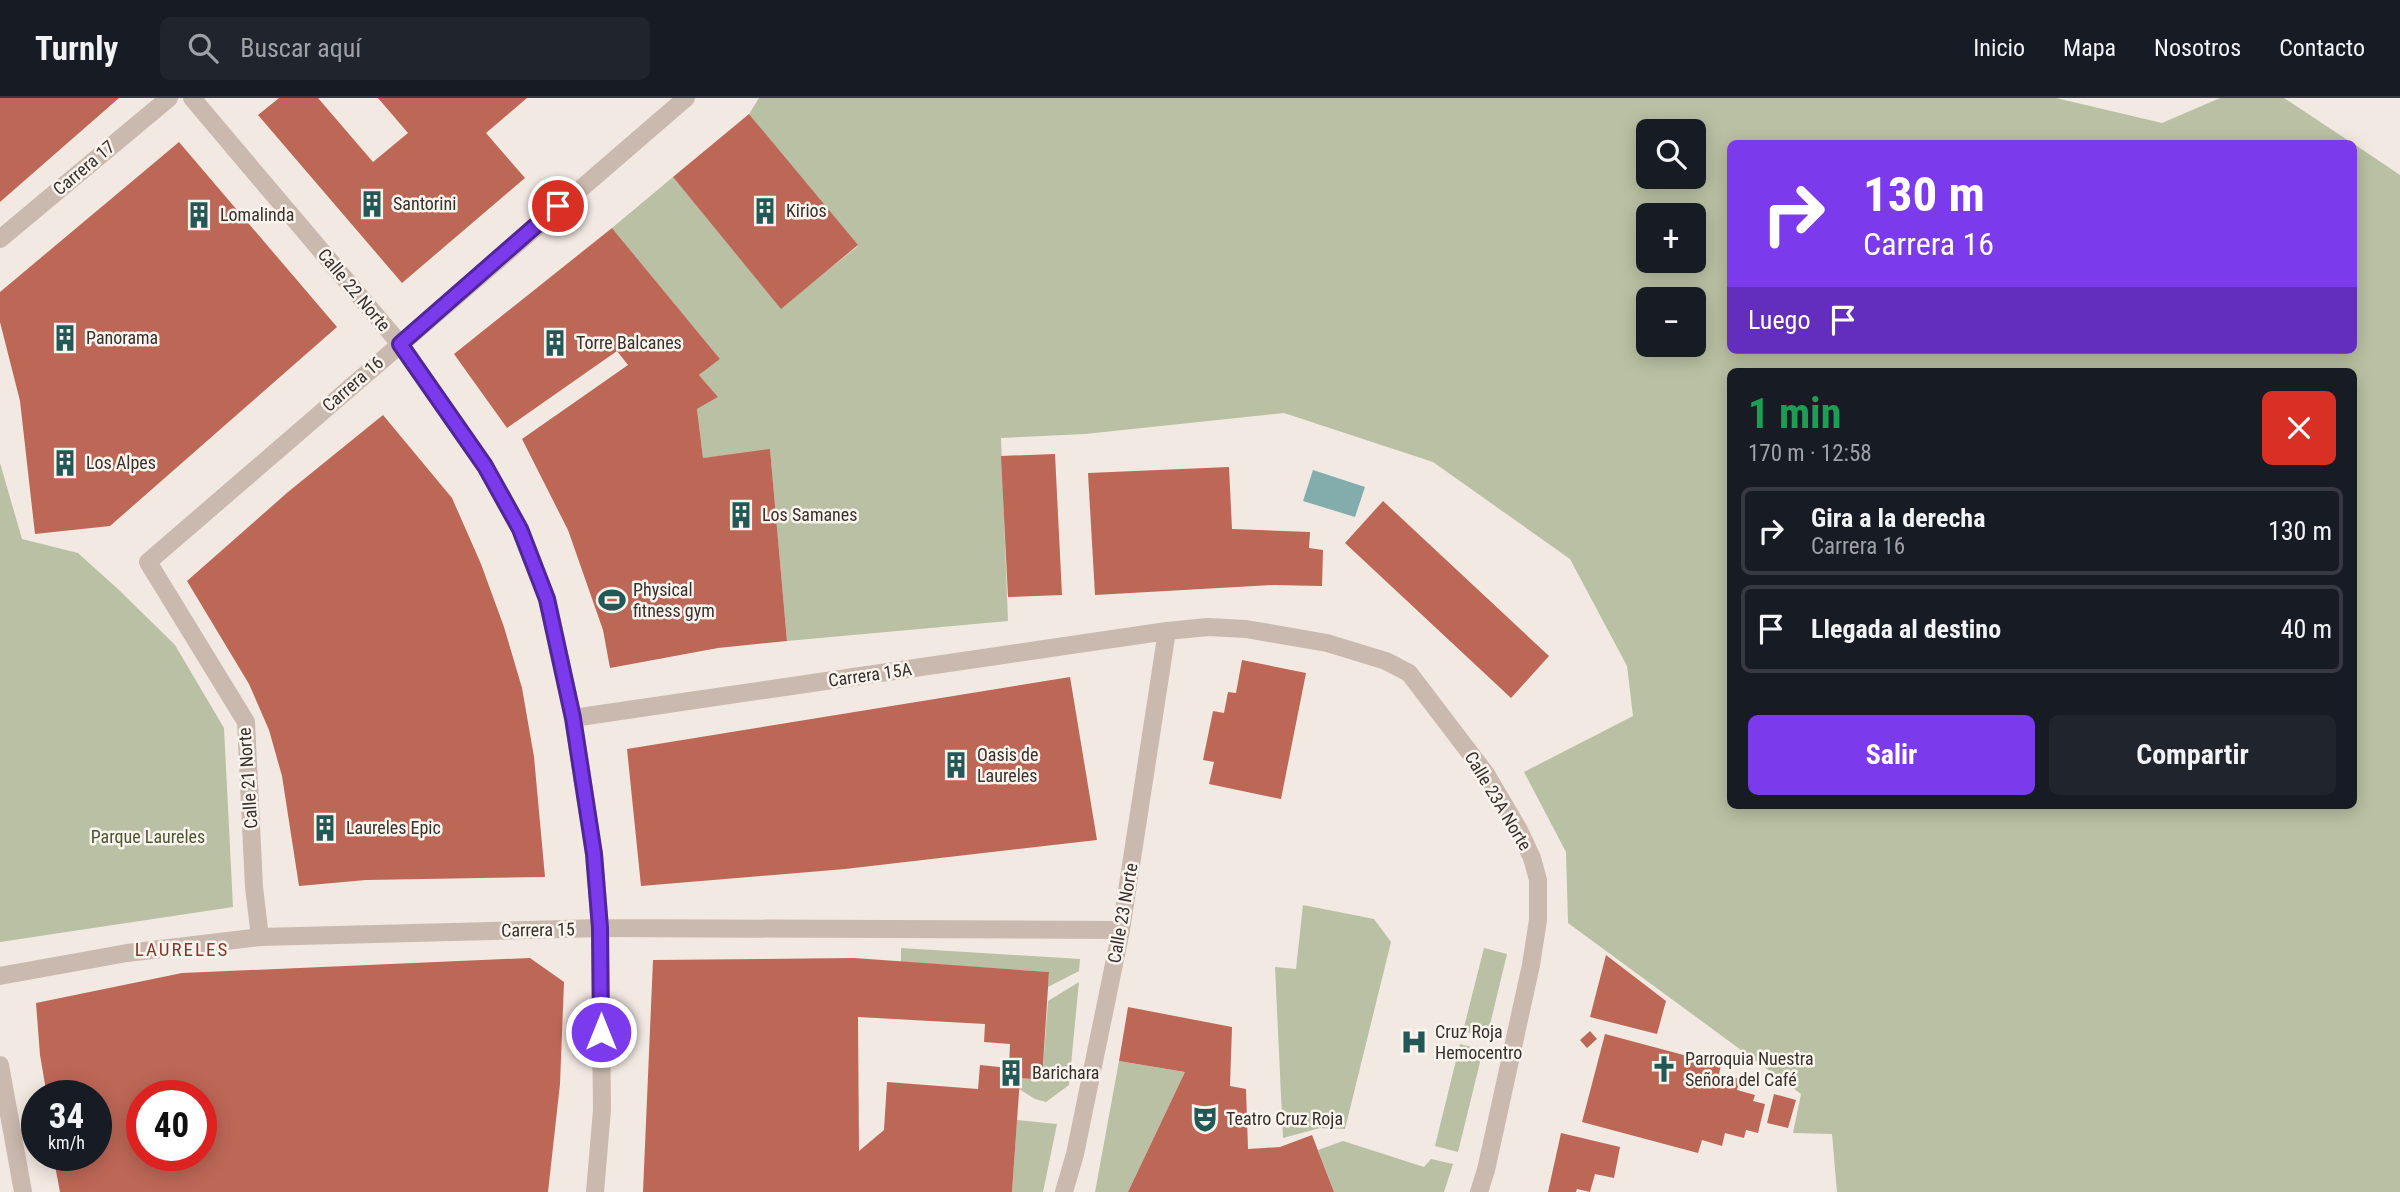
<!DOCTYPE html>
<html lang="es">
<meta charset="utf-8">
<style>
:root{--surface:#171b24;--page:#20242c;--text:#f1f3f6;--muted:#9ea1a6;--line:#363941;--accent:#7c3aed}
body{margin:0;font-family:"Roboto Condensed",sans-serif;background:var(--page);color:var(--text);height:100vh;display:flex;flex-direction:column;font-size:26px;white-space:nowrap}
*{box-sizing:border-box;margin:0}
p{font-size:23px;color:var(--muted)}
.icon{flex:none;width:38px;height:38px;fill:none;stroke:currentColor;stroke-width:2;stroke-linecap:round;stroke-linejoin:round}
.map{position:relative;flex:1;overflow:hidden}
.sheet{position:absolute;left:1727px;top:270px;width:630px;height:441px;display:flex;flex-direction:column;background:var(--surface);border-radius:10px;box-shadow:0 4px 18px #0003}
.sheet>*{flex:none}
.top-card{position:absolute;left:1727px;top:42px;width:630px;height:214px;border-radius:10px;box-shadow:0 4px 18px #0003;background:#7c3aed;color:#fff;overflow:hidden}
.fabs{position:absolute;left:1636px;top:21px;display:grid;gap:14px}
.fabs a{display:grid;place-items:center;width:70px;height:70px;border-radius:10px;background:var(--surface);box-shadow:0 4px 18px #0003;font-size:35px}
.speed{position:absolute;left:21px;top:982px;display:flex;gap:14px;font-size:35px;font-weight:700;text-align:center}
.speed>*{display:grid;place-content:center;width:91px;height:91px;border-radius:50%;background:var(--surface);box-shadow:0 4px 18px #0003;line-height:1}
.speed small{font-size:18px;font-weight:400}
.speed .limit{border:10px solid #d22;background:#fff;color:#111}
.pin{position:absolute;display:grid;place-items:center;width:60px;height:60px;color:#fff;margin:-30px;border:4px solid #fff;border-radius:50%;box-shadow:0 2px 7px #0007}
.me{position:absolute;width:77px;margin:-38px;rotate:0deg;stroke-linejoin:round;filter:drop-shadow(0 0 5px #0008)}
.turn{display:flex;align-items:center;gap:24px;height:147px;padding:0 21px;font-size:32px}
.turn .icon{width:91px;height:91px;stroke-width:2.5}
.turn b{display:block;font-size:49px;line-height:60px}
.then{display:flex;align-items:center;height:66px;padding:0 21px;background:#0003;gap:14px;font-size:26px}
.round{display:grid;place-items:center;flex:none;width:74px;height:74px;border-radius:10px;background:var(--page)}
.summary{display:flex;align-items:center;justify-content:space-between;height:119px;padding:0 21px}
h1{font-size:42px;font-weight:700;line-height:52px;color:#1e9e55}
.button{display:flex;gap:14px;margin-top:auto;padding:14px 21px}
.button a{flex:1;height:80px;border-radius:10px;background:var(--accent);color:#fff;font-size:28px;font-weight:700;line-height:80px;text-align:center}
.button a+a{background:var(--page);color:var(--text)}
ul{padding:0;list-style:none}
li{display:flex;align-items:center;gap:21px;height:88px;margin:0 14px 10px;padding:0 7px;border:4px solid var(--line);border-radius:10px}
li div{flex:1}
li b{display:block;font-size:26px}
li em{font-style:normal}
header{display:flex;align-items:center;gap:42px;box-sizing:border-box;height:98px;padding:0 35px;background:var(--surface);border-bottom:2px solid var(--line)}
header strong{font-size:33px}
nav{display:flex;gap:38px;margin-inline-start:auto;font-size:24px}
.search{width:490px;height:63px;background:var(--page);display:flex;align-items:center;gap:18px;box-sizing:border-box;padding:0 24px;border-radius:10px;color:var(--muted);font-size:26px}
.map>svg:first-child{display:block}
.green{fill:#b9c0a3;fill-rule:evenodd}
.water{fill:#83adac}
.building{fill:#bd6756;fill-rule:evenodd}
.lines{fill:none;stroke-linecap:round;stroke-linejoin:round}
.minor{stroke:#cab9ae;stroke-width:18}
.tertiary{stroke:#cab9ae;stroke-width:18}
.route-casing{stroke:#51269a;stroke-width:18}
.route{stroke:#7c3aed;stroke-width:12}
.labels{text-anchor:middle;stroke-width:5;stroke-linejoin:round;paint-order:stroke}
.street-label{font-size:18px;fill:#392f2c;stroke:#faf4ee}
.poi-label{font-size:18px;fill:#392f2c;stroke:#faf4ee;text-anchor:start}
.park-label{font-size:18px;fill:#4b5532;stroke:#faf4ee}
.neighbourhood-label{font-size:19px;letter-spacing:2px;fill:#82392b;stroke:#faf4ee}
</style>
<header>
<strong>Turnly</strong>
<div class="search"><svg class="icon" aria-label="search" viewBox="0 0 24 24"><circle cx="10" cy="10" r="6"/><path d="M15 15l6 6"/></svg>Buscar aquí</div>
<nav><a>Inicio</a><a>Mapa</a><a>Nosotros</a><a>Contacto</a></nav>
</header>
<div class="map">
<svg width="2400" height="1094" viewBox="0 0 2400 1094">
<rect width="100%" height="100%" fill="#f2e9e2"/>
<!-- green -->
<path class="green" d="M759,0h1297l106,25 58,-25h64l68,45 -621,1v206h623v-206l46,31v1017h-563l-5,-58 -39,-1 8,-39 -233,-171 -2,-71 -42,-80 109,-56 -6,-50 -57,-107 -137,-97 -149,-49 -199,21 -84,4 7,183 -221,20 -17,-191 -67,8 -6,-49 21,-12 -19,-22 21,-16 -108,-131 61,-51 108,131 77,-62 -109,-132zM1648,33h46v46h-46zM1648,117h46v46h-46zM1648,201h46v46h-46zM1731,273h623v434h-623z
M0,365l22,76 56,14 41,37 56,55 49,83 9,179 -233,35z
M1303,807l71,14 17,23 -46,187 -25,-1 -37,10 -8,-171 21,2z
M901,850l179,11 -1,12 -31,16 1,-15 -148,-10z
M1484,850l23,6 -20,83 -24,-6z
M1079,884l-10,103 -23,17 -11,-3 -16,-10 1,-11 22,2 6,-79z
M1460,946l23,6 -25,102 -23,-6z
M1119,963l66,11 -57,120h-33z
M1017,1022l40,4 -14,68h-31z
M1343,1043l81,26 7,-8 22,5 -9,28h-110l-16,-42z"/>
<!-- water -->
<path class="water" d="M1313,372l52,17 -10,30 -52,-16z"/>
<!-- building -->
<path class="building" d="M0,0h119l-119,104z
M279,0h39l55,64 35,-29 -30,-35h149l-41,35 39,45 -123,105 -144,-168z
M749,16l109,131 -77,64 -108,-132z
M179,44l158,185 -227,199 -75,8 -15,-133 -20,-79v-30z
M612,130l108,131 -21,16 19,22 -21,12 6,49 67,-9 17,192 -69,7 -108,20 -7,-38 -35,-100 -46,-91 106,-74 -11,-14 -110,77 -53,-74z
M383,317l69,83 29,66 23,63 18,61 12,69 11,120 -179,3 -67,6 -17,-110 -13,-46 -20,-46 -62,-103 101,-89z
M1055,356l7,141 -54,2 -7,-141z
M1229,369l3,62 78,3 -1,16 14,2 -1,36 -48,-1 -179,10 -7,-122z
M1383,403l166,155 -38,42 -166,-155z
M1242,562l64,13 -25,126 -72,-15 5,-22 -11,-2 10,-49 11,2 4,-21 8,1z
M1070,579l27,163 -252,29 -204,17 -14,-137z
M1606,857l60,46 -9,33 -67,-17z
M530,860l34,24 -4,102 -12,108h-488l-7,-37h43v-59h-49l-7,-41 -4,-52 146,-30zM142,998h59v59h-59z
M854,860l195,14 -7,108 -22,-2 -8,114h-369l10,-232zM858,919l127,7 -1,18 26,2 -1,24 -29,-3 -2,24 -91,-7 -3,48 -25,21z
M1128,909l104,20 -2,59 16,3 2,60 32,-2 32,-12 22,57h-206l57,-120 -66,-11z
M1590,933l7,8 -10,9 -7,-8z
M1605,936l116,31 -2,9 21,5 -3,11 18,5 -2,6 12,3 -7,29 -12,-3 -2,8 -19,-5 -3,13 -20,-6 -4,13 -116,-31z
M1774,996l22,6 -8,28 -21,-5z
M1561,1035l59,14 -6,31 -19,-4 -5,18 -13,-3 -1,3h-28z"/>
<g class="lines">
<!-- minor -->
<path class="minor" d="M192,0l208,246 85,122 35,63 27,70 26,119 21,136 6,74 521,2
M0,141l169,-141
M573,620l594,-87 41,-4 38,2 81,14 59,18 23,12 77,101 33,56 13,28 6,22v40l-7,45 -45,205 -7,22
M260,839l-6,-50 -8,-165 -98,-160 538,-464
M0,967l23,127
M1064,1094l11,-38 46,-224 46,-299"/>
<!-- tertiary -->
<path class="tertiary" d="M0,878l127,-23 133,-16 340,-9 2,182 -7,82"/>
</g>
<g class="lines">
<defs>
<path id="route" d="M558,108l-158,138 85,122 35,63 27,70 26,119 21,136 6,74 1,104"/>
</defs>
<!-- route casing -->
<use href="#route" class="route-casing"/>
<!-- route -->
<use href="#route" class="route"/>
</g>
<!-- icons -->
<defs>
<symbol id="building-bare" viewBox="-9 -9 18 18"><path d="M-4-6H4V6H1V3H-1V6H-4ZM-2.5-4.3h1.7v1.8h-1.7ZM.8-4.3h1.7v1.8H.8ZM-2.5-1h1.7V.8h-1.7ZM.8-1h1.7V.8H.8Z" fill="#245857" stroke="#faf4ee" stroke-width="2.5" paint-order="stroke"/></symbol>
<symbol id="stadium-bare" viewBox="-9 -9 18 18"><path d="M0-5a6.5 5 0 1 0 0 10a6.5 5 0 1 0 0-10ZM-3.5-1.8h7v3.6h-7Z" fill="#245857" stroke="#faf4ee" stroke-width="2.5" paint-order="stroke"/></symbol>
<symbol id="hospital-bare" viewBox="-9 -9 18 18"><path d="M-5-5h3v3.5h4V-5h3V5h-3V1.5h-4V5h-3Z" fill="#245857" stroke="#faf4ee" stroke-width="2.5" paint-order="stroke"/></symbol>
<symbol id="church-bare" viewBox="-9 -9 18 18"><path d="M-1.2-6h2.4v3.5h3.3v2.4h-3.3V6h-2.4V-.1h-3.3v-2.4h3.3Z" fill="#245857" stroke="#faf4ee" stroke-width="2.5" paint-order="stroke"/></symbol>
<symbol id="theatre-bare" viewBox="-9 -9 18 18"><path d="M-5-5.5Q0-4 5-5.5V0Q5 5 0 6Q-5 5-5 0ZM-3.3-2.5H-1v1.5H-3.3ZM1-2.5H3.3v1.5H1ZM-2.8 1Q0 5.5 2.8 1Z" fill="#245857" stroke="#faf4ee" stroke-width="2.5" paint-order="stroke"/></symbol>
</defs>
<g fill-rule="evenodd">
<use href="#building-bare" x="353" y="87" width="38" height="38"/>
<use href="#building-bare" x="746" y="94" width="38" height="38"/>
<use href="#building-bare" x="180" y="98" width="38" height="38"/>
<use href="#building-bare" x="46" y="221" width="38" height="38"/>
<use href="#building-bare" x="536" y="226" width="38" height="38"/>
<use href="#building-bare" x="46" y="346" width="38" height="38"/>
<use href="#building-bare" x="722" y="398" width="38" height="38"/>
<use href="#stadium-bare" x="593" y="483" width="38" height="38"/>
<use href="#building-bare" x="937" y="648" width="38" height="38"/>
<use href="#building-bare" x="306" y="711" width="38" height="38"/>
<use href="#hospital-bare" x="1395" y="925" width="38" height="38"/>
<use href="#church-bare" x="1645" y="952" width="38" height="38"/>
<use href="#building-bare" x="992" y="956" width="38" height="38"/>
<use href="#theatre-bare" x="1186" y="1002" width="38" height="38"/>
</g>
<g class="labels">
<!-- street labels -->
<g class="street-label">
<text transform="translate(84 70) rotate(-40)" y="6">Carrera 17</text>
<text transform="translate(354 192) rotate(50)" y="6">Calle 22 Norte</text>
<text transform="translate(353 286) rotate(-41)" y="6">Carrera 16</text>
<text transform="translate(870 577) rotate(-8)" y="6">Carrera 15A</text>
<text transform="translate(248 680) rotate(-94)" y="6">Calle 21 Norte</text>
<text transform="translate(1498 703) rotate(59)" y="6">Calle 23A Norte</text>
<text transform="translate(1123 815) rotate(-80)" y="6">Calle 23 Norte</text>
<text transform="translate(538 832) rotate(-1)" y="6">Carrera 15</text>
</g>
<!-- poi labels -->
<g class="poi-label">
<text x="393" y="112">Santorini</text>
<text x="786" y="119">Kirios</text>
<text x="220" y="123">Lomalinda</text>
<text x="86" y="246">Panorama</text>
<text x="576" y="251">Torre Balcanes</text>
<text x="86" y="371">Los Alpes</text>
<text x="762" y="423">Los Samanes</text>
<text x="633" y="498">Physical<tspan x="633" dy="21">fitness gym</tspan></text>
<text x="977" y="663">Oasis de<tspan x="977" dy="21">Laureles</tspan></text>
<text x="346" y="736">Laureles Epic</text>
<text x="1435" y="940">Cruz Roja<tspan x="1435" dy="21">Hemocentro</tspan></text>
<text x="1685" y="967">Parroquia Nuestra<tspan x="1685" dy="21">Señora del Café</tspan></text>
<text x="1032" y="981">Barichara</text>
<text x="1226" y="1027">Teatro Cruz Roja</text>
</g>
<!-- park labels -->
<g class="park-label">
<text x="148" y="745">Parque Laureles</text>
</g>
<!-- neighbourhood labels -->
<g class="neighbourhood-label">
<text x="182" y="858">LAURELES</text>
</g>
</g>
</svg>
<div class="fabs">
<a><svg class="icon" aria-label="search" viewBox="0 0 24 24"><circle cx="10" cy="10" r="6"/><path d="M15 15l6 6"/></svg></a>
<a>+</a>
<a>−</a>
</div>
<div class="speed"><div>34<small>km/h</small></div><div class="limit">40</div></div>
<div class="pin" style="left:558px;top:108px;background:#d93025"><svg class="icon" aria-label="arrive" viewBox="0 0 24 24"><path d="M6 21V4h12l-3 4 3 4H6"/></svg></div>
<svg class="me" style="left:601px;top:934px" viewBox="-20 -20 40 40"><circle r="17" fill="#7c3aed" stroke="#fff" stroke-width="3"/><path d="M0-11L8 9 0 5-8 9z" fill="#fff"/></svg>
<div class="top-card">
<div class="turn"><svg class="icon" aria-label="right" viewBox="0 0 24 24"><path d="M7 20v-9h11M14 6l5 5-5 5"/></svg><div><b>130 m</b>Carrera 16</div></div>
<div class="then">Luego<svg class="icon" aria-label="arrive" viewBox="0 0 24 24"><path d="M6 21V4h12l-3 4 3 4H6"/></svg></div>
</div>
<section class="sheet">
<div class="summary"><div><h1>1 min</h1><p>170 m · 12:58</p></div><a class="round" style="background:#d93025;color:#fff"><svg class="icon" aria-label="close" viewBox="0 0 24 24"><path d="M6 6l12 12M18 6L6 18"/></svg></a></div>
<ul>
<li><svg class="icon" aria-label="right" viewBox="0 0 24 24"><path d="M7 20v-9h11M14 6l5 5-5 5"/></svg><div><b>Gira a la derecha</b><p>Carrera 16</p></div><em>130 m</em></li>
<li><svg class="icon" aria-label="arrive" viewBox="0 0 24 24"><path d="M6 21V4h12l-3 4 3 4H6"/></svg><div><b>Llegada al destino</b></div><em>40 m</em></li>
</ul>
<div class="button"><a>Salir</a><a>Compartir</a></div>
</section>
</div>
